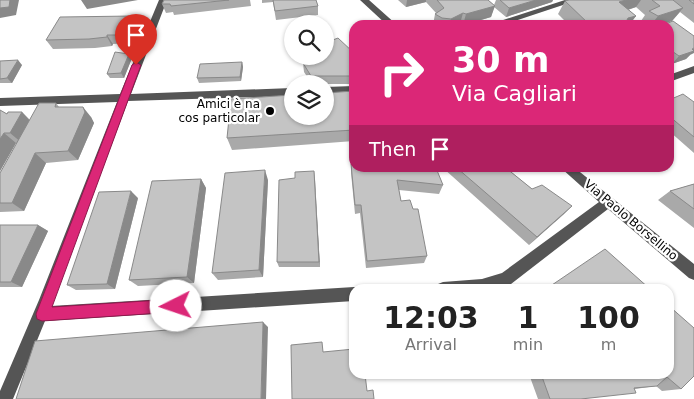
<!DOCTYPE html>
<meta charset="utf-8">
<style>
:root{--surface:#fff;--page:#f6f6f6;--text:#222;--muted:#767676}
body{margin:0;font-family:"DejaVu Sans",sans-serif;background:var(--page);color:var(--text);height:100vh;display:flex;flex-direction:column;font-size:19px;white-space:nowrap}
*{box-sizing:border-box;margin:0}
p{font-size:16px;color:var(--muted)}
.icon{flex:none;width:28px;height:28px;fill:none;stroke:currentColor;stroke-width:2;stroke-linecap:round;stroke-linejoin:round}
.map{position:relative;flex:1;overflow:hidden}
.details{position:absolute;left:349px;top:284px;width:325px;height:95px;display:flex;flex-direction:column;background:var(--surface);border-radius:15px;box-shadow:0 1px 4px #0004}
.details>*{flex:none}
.hud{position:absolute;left:349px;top:20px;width:325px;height:152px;border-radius:15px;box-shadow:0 1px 4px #0004;background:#db2777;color:#fff;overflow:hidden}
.fabs{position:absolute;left:284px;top:15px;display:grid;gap:10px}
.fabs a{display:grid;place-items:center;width:50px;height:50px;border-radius:50%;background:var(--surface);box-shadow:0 1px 4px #0004;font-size:25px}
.pin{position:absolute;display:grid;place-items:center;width:42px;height:42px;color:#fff;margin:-51px -21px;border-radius:50% 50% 50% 0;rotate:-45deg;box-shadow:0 0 5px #0007}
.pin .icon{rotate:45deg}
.me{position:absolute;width:55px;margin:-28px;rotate:266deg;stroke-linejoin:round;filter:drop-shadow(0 0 4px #0008)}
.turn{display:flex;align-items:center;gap:18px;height:105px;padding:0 20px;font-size:22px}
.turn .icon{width:65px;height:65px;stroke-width:2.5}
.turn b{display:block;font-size:35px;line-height:42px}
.then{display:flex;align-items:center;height:48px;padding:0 20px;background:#0003;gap:10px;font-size:19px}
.eta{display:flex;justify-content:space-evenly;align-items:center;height:85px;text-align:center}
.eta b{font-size:30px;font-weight:600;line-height:35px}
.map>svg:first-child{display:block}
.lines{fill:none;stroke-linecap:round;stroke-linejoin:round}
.minor{fill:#555;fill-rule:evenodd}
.wall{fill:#a9a9a9}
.shaded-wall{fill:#898989}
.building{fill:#c4c4c4;stroke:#898989}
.route{fill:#db2777;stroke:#8e194d}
.poi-dot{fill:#000;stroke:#fff;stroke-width:2}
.labels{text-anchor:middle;stroke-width:4.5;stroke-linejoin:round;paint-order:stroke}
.poi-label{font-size:12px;fill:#000;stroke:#fff;text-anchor:end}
.street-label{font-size:12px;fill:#000;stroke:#fff}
</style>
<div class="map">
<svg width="694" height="399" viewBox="0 0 694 399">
<rect width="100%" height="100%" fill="#fff"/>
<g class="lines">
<!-- minor -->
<path class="minor" d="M159,0h8l-36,94 161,-6v8l-164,5 -77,205 303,-19 5,2h-5v12l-309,20 -32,78h-13v-8l39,-91 78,-198 -117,4v-8l120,-4z
M360,0h9l28,25h-10z
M565,0h13l-75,25h-15z
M694,66v7l-25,9v-7z
M354,86v8l-29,1v-8z
M561,168h14l119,96v16l-5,-2 -81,-69 -97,75 -15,5h-60l2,-5 5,-2 39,-3 20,-6 97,-71z"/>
</g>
<!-- wall -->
<path class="wall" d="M164,0h86l1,6 -77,9 -1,-3 -7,1 -4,-9z
M262,0h54l2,6v9l-42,5 -3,-18 -11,1z
M398,0h90l6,5 2,-5h57l-1,2 -46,15 -12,-10 -3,10 -26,8 -5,-1 -2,1h-25l2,-11 1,-1 -10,-11 -20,5z
M569,0h125v23l-14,-11 -8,9 -12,4h-19l-2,-1 6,-9 -9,-8 -8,3 8,6 -7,9h-60l-11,-11 7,-13z
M133,16l5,9 -7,18 -18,1 -1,2 -17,2 -42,1 -7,-9z
M669,25l21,30 -4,4 -15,5 -2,3z
M354,53v31h-42l-8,-12 -1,-9 12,-5 -1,-2h11z
M129,54l3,4 -8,20h-14l-3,-4z
M0,61l22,4 -10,18h-12z
M242,62l1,5 -2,14 -42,2 -2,-5z
M354,91v50l-122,9 -5,-12z
M669,100l25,2v51l-25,-22z
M56,103l3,4 32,10 3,6 -16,37 -32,3 -22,48 -24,1v-39l17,-30h-1l-16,28v-61l7,4 15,-2 8,8z
M351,164l92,21 -4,9 -40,-4 2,11 26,55 -3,7 -58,5 -6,-55 -5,1 -4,-41z
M443,168h63l26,21 40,17 -43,39z
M314,171l6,96h-41l-2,-5 18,-84z
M201,179l5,9 -12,95 -56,3 -9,-6z
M268,180l-5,97 -45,3 -6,-7z
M694,184v44l-36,-28 12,-9z
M138,198l-23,91 -39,1 -9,-5z
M0,225h38l10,6 -26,56h-22z
M518,374h151l12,15 -19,2 -6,-5 -21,3 -53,10h-44l-8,-22h-11z"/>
<!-- shaded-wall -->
<path class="shaded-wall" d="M10,0h9l-3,15 -16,3v-10z
M81,0h57l-51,9z
M407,0h19v2l-20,5z
M536,0h17l-1,2 -46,15 3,-9z
M626,0h15l-5,7 -25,8 8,-13z
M495,6l-4,11 -28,8 3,-11z
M683,8l-11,13 -12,4h-9l7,-9z
M463,13l-3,11 -2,1h-9l2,-6z
M133,16l5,9 -7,18 -5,-8z
M636,16l-7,9h-5l4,-7z
M107,35l6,9 -1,2 -5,-9z
M694,48v5l-4,2 -4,4 -14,5 7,-8z
M129,54l3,4 -8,20 -3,-5z
M18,60l4,5 -10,18 -5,-5z
M242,62l1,5 -2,14 -1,-4z
M83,107l8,10 3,6 -16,37 -10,-9z
M22,112l10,11 -10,20 -12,-10z
M4,133l12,10 -16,28v-32z
M35,153l11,10 -22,48 -12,-8z
M265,170l3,10 -5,97 -4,-7z
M314,171l1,8 5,88 -1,-5z
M201,179l5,9 -12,95 -7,-6z
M131,191l7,7 -23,91 -8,-5z
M572,206l-9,9 -34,30 8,-8z
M38,225l10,6 -26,56 -11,-5z
M263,322l5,5 -2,72h-5z"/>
<!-- building -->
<path class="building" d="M0,0h10l-1,7 -9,1z
M164,0h65l-58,6 -1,-2h-8z
M273,0h43l2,6 -43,5z
M437,0h51l7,6 -29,8 -3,-1 -12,6 -9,-1 -7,-4 9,-6z
M500,0h36l-27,8z
M569,0h57l-7,2 17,14 -8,2 -2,4 3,3h-39l-25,-24z
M652,0h21l10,8 -25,8 -9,-5 11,-5z
M689,0h5v4z
M133,16l-7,19h-19v2l-18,2 -43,1 14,-23z
M673,21l21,15v12l-2,1 2,2 -15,5 -10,-7v-24h-6z
M338,38l16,15v23h-43l-8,-13 15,-7h7v-13z
M115,52l14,2 -8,19 -14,1z
M669,58l4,4 -4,2z
M18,60l-11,18 -7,1v-18z
M242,62l-2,15 -43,1 3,-14z
M354,91v39l-127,8 4,-39 61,-4v21h33v-23z
M683,94l11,8v35l-25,-21v-16z
M39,103h17l-1,4h28l2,5 -17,39 -33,2 -23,50h-12v-30z
M0,110l7,4 1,-2h14l-12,21h-6l-4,6z
M351,164h3v4h82l7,17 -46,-5 4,21 9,-1 3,9h5l9,47 -60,5 -6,-56h-6z
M457,168h49l26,21 10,-4 30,21 -35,31z
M265,170l-6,100 -47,3 13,-100z
M314,171l5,91h-42l2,-82 16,-2v-6z
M201,179l-14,98 -58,3 23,-99z
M694,184v25l-24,-18z
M131,191l-24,93 -40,1 32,-93z
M0,225h38l-27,57h-11z
M605,249l45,40h-100l-1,-2z
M669,306l25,22v48l-13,13 -14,-12 -10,9 -23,2 2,5 -55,6h-31l-9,-25h-12h140z
M263,322l-2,77h-245l19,-58z
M322,342l1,10 31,-3v25h11l2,17 6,-1 1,9h-82l-1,-54z"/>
<!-- route -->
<path class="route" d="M136,62l5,3 -89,242 124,-8 4,2 2,5 -2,4 -4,2 -134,9 -5,-2 -1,-5 96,-249z"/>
<!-- markers -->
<circle class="poi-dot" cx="270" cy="111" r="5"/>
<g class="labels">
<!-- poi labels -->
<g class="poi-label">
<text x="260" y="108">Amici è na<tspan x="260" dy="14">cos particolar</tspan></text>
</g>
<!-- street labels -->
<g class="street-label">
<text transform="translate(631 220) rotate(40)" y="4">Via Paolo Borsellino</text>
</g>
</g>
</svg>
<div class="fabs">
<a><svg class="icon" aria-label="search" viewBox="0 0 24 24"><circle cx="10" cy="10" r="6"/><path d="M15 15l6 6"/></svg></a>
<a><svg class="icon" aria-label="layers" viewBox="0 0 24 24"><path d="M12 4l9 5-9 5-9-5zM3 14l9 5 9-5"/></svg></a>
</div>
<div class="pin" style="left:136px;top:65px;background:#d93025"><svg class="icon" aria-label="arrive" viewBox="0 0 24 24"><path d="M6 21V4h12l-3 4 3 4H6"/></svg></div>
<svg class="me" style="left:176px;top:306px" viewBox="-20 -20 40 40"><circle r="19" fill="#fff"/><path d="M0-13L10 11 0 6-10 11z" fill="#db2777"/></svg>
<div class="hud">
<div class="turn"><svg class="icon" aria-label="right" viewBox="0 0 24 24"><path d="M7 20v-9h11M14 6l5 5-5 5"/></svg><div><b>30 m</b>Via Cagliari</div></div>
<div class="then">Then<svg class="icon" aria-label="arrive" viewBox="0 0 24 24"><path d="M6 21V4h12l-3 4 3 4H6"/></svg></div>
</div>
<section class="details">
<div class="eta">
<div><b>12:03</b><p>Arrival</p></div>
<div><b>1</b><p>min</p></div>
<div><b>100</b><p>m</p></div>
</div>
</section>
</div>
